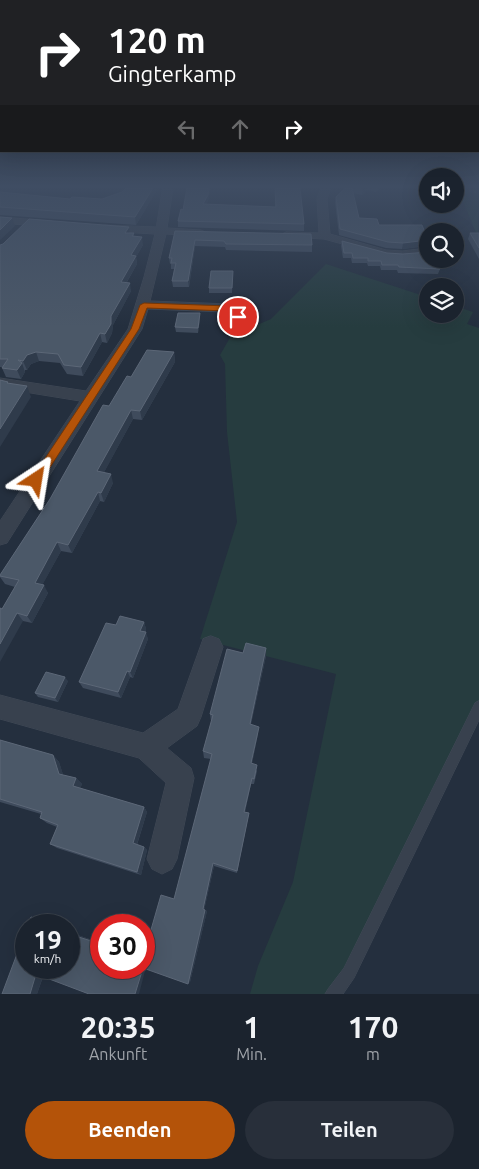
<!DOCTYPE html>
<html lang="de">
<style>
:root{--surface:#1b232e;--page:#282f3a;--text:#f1f3f6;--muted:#a0a4aa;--line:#39404a;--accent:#b45309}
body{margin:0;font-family:Ubuntu,sans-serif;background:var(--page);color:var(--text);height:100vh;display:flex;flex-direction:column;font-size:19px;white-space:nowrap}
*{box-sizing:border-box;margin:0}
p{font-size:16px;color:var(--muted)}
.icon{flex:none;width:28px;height:28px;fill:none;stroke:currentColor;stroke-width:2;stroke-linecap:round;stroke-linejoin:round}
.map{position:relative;height:994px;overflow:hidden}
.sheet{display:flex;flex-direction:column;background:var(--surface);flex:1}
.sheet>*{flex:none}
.guide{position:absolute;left:0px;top:0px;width:480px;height:152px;box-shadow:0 5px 20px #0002,0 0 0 1px var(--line);background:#202124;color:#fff;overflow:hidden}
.buttons{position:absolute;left:419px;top:168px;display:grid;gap:10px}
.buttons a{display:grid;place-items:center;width:45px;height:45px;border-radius:50%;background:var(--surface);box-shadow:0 5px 20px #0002,0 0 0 1px var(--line);font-size:25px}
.speed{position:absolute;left:15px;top:914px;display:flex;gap:10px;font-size:25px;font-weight:700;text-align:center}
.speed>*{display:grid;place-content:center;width:65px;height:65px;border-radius:50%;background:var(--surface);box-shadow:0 5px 20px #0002,0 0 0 1px var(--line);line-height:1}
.speed small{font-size:12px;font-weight:400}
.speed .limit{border:8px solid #d22;background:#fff;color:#111}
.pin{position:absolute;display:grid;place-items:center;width:42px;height:42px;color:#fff;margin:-21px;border:2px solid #fff;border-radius:50%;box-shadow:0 1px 5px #0007}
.me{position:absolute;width:55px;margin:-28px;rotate:33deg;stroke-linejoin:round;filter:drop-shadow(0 0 4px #0008)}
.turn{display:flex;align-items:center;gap:18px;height:105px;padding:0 25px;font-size:22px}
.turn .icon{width:65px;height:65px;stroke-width:2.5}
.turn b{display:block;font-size:35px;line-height:42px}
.lanes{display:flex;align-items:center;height:48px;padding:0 25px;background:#0003;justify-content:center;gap:25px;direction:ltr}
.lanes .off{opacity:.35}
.eta{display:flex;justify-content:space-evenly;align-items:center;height:85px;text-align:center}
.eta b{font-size:30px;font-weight:600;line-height:35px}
.button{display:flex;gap:10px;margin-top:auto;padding:10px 25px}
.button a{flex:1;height:58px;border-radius:30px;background:var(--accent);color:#fff;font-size:20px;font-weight:600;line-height:58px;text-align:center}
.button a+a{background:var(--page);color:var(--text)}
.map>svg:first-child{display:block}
.green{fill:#263c3f}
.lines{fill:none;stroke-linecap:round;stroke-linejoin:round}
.lane-casing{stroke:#414a57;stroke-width:1}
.street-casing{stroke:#414a57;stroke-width:1}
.path{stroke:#3f5557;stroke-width:2;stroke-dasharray:2.5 2.5;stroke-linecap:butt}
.lane{fill:#38414e;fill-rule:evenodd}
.street{fill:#38414e;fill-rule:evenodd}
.wall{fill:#3f4b5c}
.shaded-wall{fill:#2f3b4b}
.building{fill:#4b5868;stroke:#5c6777}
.route{fill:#b45309;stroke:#753606}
</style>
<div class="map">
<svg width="479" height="994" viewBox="0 0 479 994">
<rect width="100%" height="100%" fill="#242f3e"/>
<!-- green -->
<path class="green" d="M455,188h24l-1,50 -17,-42 -6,-2z
M326,264l101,33 1,17h27v-8l18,6 -6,12 12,4v379l-146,287h-83l8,-28 35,-84 43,-208 -136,-35 37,-117 -10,-90 -2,-68 -5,-9 11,-19 40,-17z"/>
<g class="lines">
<defs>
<path id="lane" d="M479,701v19l-125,258 -11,16h-18l3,-5 16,-21 131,-265z"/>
<path id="street" d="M163,188h10l-6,40 34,2 6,3 -6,3 -35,-2 -16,67 79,3 5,1 20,20 -7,4 -5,-1 -17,-16 -77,-3 -6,20 -135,214 -7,2v-24l80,-120 -80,-13v-10l86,13 42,-62 16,-52 11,-43 -51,-3 -5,-3 5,-3 52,2z
M321,188h10l-4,11 3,35 56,16 16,1 26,-3v7l-26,2 -16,-1 -62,-17 -42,-2 -2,-2 6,-3 33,1 -2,-34z
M0,217l52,4 5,3 -5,3 -52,-4z
M211,636l8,3 4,8 -22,70 -4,9 -30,22 24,20 3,10 -17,81 -5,10 -10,5 -10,-5 -5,-10 19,-76 -27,-25 -139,-39v-24l143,38 35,-24 25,-70z"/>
</defs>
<!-- lane casing -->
<use href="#lane" class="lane-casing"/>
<!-- street casing -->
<use href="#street" class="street-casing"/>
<!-- path -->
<path class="path" d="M459,188l20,5"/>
<!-- lane -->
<use href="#lane" class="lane"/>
<!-- street -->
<use href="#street" class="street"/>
</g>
<!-- wall -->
<path class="wall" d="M158,188l-22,37 -136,-10v-23l70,7h32z
M275,188h25l4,36v7l-126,-4v-6l5,-11 27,-20 -2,11 -2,3 69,3z
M343,188h37l-4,4 -9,-2 -5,5 -9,-2 6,25 20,7 47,21 -24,3 -16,-1 -47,-13 -4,-33 1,-5 7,-7z
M175,231l137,14v7l-86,-2 -1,-3 -30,-1 -6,41h-16l-1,-6 2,-12h-3v-5h-1l-1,-6z
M130,233h4v3l9,9 -7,12 1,7 -10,18 4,9 -18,34 -1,8 -5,10 -5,-1 -19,34 -16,-2 -7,-11 -21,-2 -8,3 -4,6h-2v2l-4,7 -15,-2 -4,-9 1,-1h-3v-122z
M470,233h9v26l-11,-20z
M342,241l98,28 -2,5 -40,-1 -1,-3h-16l-1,-4h-12l-1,-3h-15l-1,-5h-8l-2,-12z
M233,271l-1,22h-23v-5z
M200,319l-2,14 -22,-1 -1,-5z
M174,352l1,10 -33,58 -9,-1 -29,53 9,11 -9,19 -4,-1 -28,52 -11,-2 -19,34 6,8 -16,30 -9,-2 -21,-12 13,-22 -10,-3 -5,-7v-2l50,-76 59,-93 22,-29z
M144,622l2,7 -1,3 3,7 -15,39 -3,-1 -9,21 -38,-10 -4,-6 37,-57z
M243,653l23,3 -15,68 7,10 -6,29 5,8 -3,13h-3l-6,28 4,1 -12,60 -23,-7 -10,44 3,1 -17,71 -44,-13 -103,8 -6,17h-35l67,-62 32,11v25h43l30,-69 37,-140 -7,-1 -1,-7 9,-30h-1l-1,-7z
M68,681l-10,21 -20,-5 -3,-4z
M0,740l53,15 6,7 4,13 13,3 6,6 -2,4 64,19 3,5 -10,33 7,2 3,3 -6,25 -84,-27 -7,-4 7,-17 -10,-4 -7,-5 1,-4 -41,-12z"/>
<!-- shaded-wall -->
<path class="shaded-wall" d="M153,188h5l-22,37 -1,-8z
M209,188h1v2l-2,11 -5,10v-7z
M364,188h3v2l-5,5 1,-6z
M12,218l3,8 -15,14v-10z
M129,227l1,8 -5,-2z
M142,237l1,8 -7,12 1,7 -15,26 -1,-8 10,-27z
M195,240v6l-6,41 -1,-6z
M428,240l-2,6 -24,3 1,-6z
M130,283l1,8 -18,34 -1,8 -5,10 -2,-9 6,-18z
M200,313v6l-2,14v-5z
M100,333l2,9 -19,34 -2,-9z
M36,352l3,9 -8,3 -4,6 -4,-9 4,-6z
M174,352l1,10 -33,58 -2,-9z
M22,363l3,9 -4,7 -4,-9z
M27,386l4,11 -31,50v-18z
M131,410l2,9 -33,61 -3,-9z
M111,474l2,9 -9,19 -3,-9z
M98,492l2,9 -28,52 -4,-8z
M57,542l4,9 -22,40 -4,-8z
M44,585l4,8 -16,30 -5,-7z
M17,613l6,8 -23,41v-18z
M144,622l2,7 -3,9 -3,-7z
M146,632l2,7 -15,39 -3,-6z
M266,648v8l-17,75 1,-7z
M127,671l3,6 -9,21 -3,-6z
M65,677l3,4 -10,21 -3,-4z
M259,727l-1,7 -7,35v-6z
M53,755l6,7 6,18 -6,-6z
M76,778l6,6 -3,8 -6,-6z
M252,778l-1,6 -7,32v-4z
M144,807l3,5 -11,35 -3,-4z
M144,847l3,3 -6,25 -4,-3z
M213,863l1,3 -10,45 -1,-2z
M205,910l2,1 -17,71 -2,2z
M31,917l8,1 21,7h-5z
M69,932l32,11v1l-32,-10z
M146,967l-7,27h-4l8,-26z
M44,973l-7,21h-7l6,-20z"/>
<!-- building -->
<path class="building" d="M126,188h27l-18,29 -135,-10v-15l70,7 2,-2 30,2 20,-7z
M187,188h22l-1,7 -5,9 73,3 -1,-19h25l4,36 -126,-3 3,-12 2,1z
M345,188h7l7,30 18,1 2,6h43l6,15 -25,3 -15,-1 -48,-13 -4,-32z
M0,217l12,1 -12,12z
M29,219l100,8 -4,6h9l-2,3 10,1 -11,18 5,1 -15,26 9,1 -19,33v8l-6,10 -5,-1 -19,34 -17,-2 -6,-11 -22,-2 -9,3 -4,6 -5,-1 4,3 -5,7 -15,-2 6,-9h-8v-114l3,-1z
M175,231l136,3 1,11 -86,-1 -2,-3 -29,-1 -7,41h-16l4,-18h-5l1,-5h-3z
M470,233h9v15z
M342,241l45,12 16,1 25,-2v7h7l5,10 -41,-2 -1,-2h-16l-1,-4h-13v-3h-15l-1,-5h-8z
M211,271h22l-1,17h-23z
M178,313h22l-2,15 -23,-1z
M147,350l27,2 -34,59 -9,-1 -34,61 14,3 -10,19 -3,-1 -30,53 -11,-3 -22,41 9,2 -17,31 -10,-3 -17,31v-36l2,1 17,-29 -19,-4v-1l50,-76 53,-94 6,1 18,-30 4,1z
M0,380l8,2 -1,1 20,3 -27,43z
M120,616l24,6 -4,9 6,1 -16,40 -3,-1 -9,21 -39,-10 27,-59 10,2z
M246,643l20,5 -16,76 9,3 -8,36 6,2 -3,14 -2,-1 -8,34 5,1 -12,58 -24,-8 -10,46 2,1 -17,74 -45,-16 -8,26h-46l-53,-20 -6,20h-28l24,-64v38h43v-34l32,10v24h43v-14l17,-59 13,4 38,-145 -9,-3 10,-36 -3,-1 17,-65 16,4z
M46,672l19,5 -10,21 -20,-5z
M0,740l53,15 6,19 17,4 -3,8 71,21 -11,36 11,4 -7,25 -87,-28 8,-19 -18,-7 2,-6 -42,-13z
M31,917l24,8h-27z"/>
<!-- sky -->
<linearGradient id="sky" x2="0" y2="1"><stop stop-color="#141a22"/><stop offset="0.57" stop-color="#3f4d63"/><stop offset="1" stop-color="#3f4d63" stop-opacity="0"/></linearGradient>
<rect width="479" height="327" fill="url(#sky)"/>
<!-- route -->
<path class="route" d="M144,303l85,3 13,11 -7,2 -8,-8 -80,-3 -8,21 -99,154h-8l-1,-3 1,-2 99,-149 9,-24z"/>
</svg>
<div class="buttons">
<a><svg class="icon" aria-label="sound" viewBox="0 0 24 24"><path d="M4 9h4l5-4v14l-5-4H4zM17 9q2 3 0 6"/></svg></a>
<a><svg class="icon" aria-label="search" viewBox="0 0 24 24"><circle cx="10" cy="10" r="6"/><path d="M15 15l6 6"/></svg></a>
<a><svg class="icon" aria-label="layers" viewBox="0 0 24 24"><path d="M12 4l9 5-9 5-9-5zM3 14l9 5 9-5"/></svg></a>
</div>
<div class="speed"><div>19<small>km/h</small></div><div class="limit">30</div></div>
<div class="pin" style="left:238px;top:317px;background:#d93025"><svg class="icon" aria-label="arrive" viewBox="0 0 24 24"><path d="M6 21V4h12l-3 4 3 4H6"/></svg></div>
<svg class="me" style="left:36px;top:480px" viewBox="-20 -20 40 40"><path d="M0-17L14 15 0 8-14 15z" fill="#b45309" stroke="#fff" stroke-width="4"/></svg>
<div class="guide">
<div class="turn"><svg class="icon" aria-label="right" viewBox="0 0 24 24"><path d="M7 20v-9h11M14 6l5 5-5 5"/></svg><div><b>120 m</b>Gingterkamp</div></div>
<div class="lanes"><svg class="icon off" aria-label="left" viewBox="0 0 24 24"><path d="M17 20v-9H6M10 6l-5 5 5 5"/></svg><svg class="icon off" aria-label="ahead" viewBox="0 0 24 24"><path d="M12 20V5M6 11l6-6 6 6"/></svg><svg class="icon" aria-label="right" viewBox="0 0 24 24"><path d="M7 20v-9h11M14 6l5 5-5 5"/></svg></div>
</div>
</div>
<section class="sheet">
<div class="eta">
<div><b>20:35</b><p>Ankunft</p></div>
<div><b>1</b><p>Min.</p></div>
<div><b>170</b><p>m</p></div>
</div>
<div class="button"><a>Beenden</a><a>Teilen</a></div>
</section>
